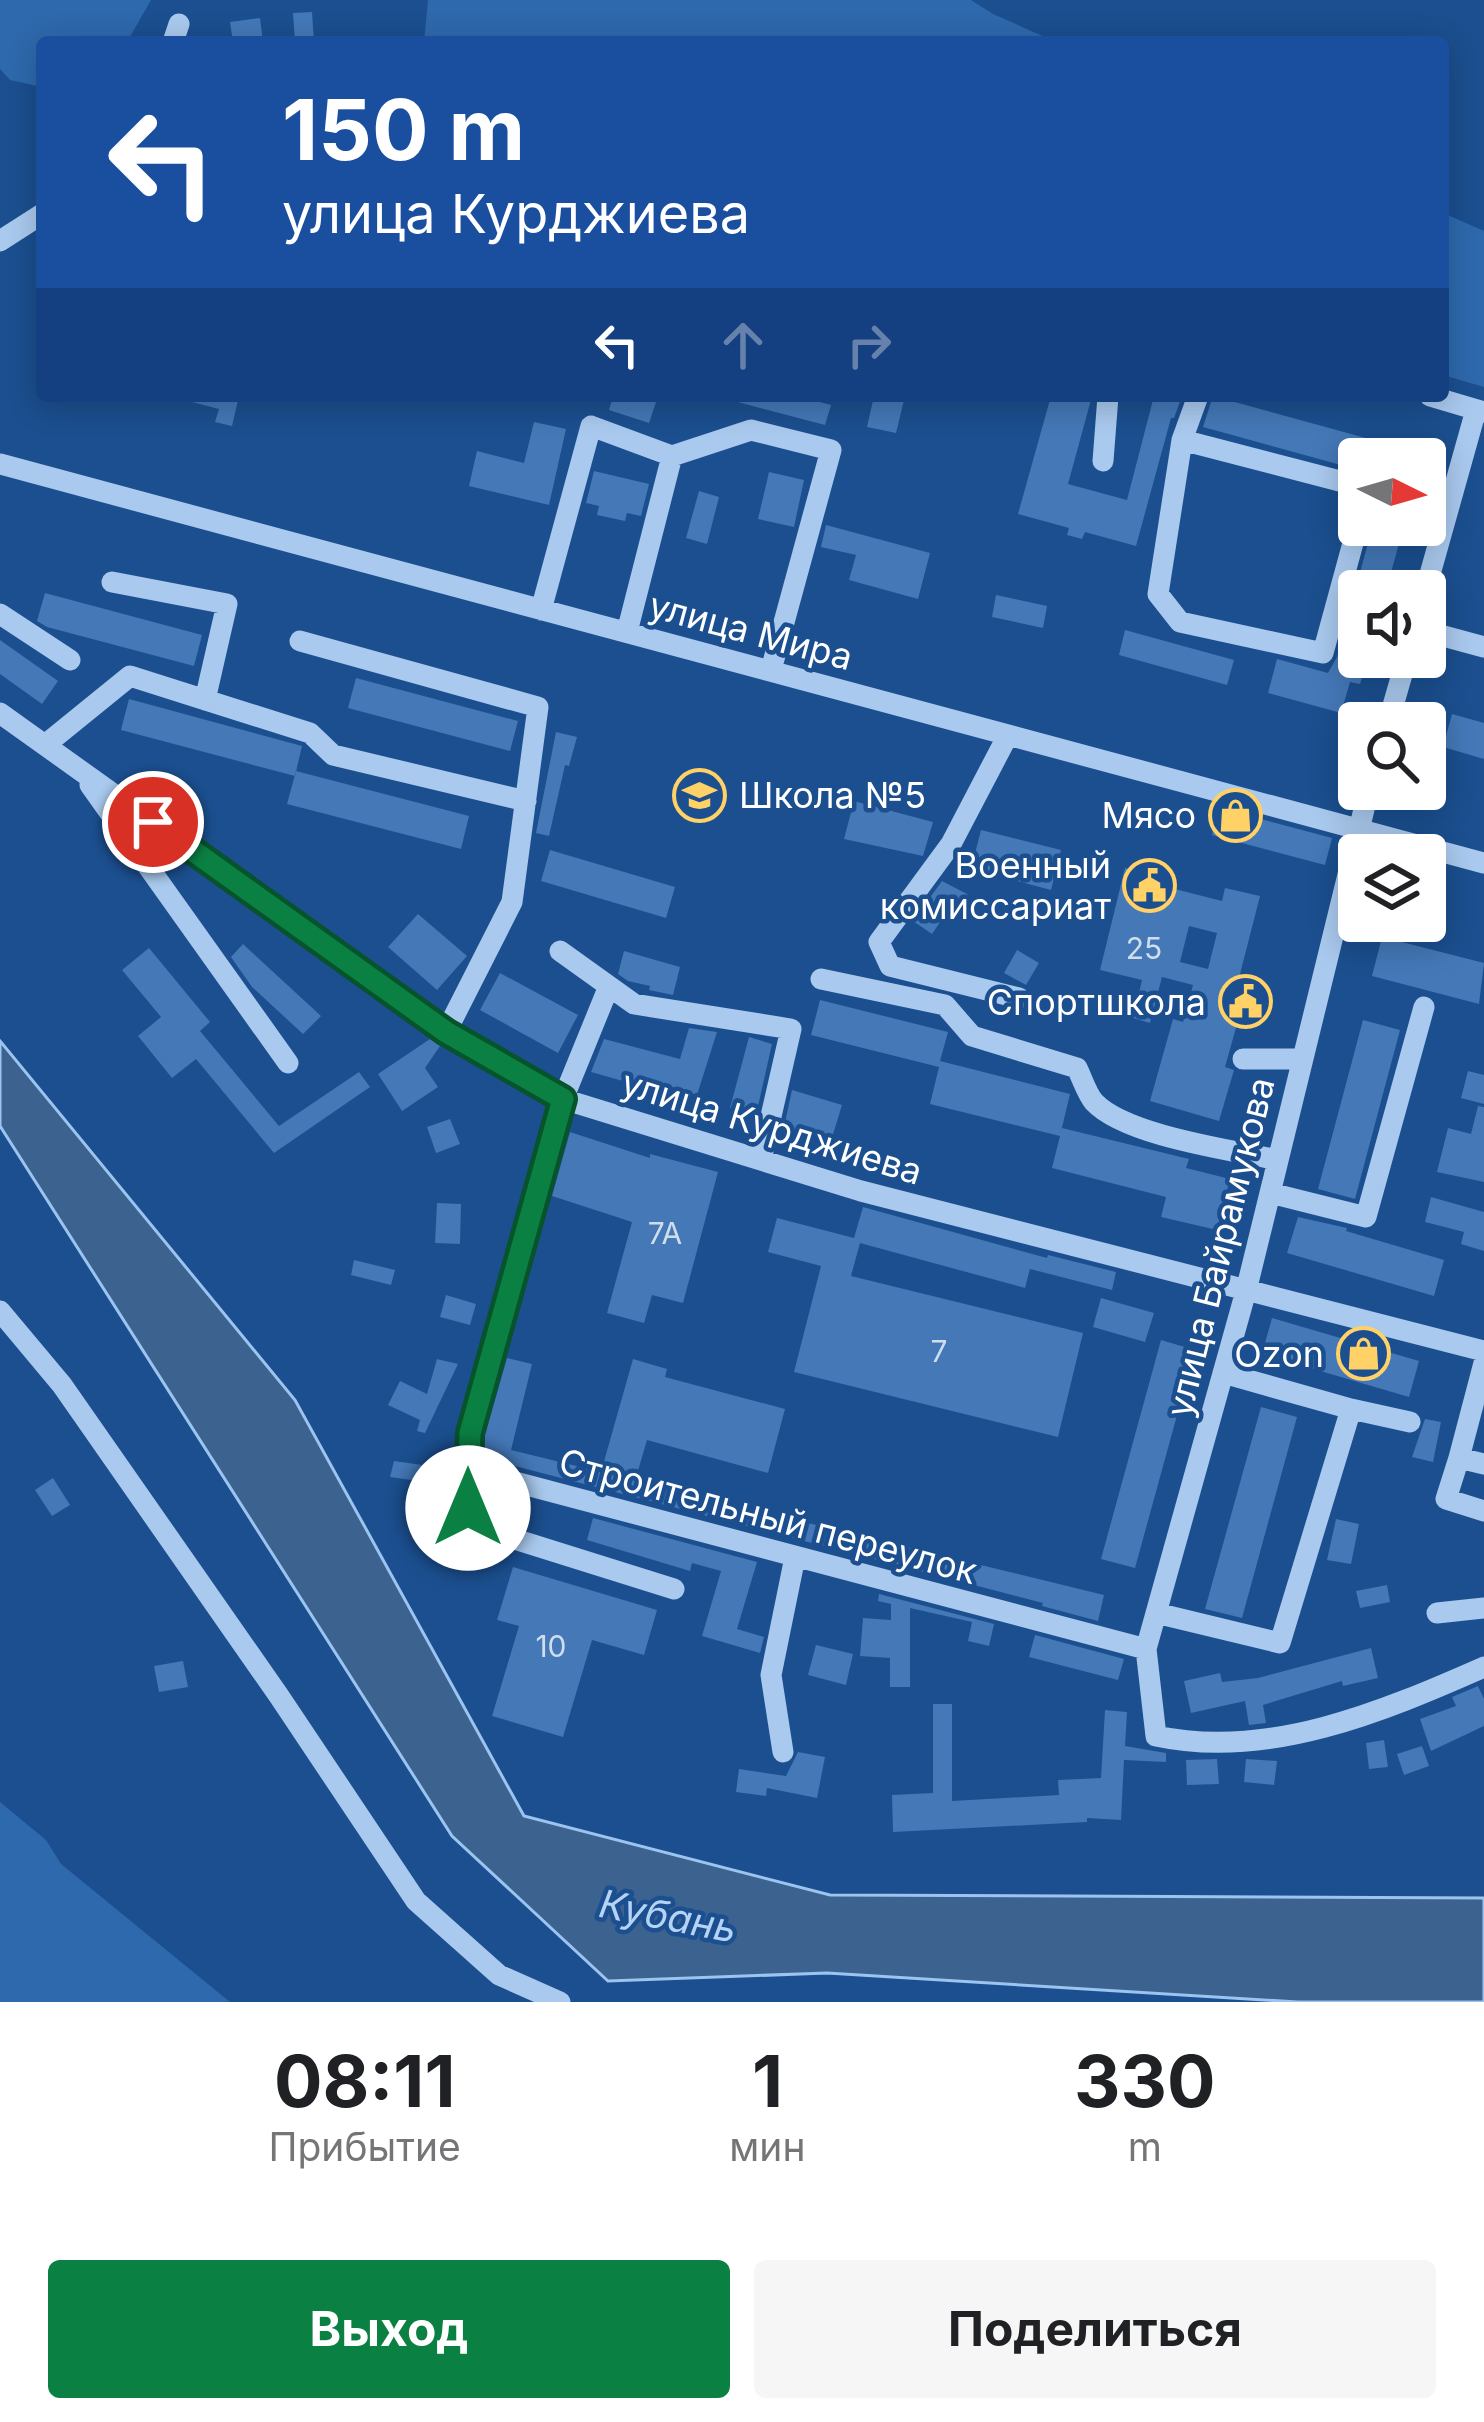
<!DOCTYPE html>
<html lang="ru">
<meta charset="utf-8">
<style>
:root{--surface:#fff;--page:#f6f6f6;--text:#202124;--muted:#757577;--accent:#0b8043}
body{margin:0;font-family:Inter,sans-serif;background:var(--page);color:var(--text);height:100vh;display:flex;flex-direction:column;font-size:45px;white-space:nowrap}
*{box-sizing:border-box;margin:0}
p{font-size:39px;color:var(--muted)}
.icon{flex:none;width:66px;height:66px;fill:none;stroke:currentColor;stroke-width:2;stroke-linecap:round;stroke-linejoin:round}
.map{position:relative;height:2002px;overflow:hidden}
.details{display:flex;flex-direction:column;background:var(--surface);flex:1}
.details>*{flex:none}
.hud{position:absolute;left:36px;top:36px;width:1413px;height:366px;border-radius:12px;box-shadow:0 6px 30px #0003;background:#1a4fa0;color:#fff;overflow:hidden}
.needle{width:78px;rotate:95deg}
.tools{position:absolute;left:1338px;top:438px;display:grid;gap:24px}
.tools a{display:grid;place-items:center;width:108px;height:108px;border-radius:12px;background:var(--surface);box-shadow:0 6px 30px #0003;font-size:60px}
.pin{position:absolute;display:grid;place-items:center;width:102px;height:102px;color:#fff;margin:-51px;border:6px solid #fff;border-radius:50%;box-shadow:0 3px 12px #0007}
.me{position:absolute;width:132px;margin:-66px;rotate:0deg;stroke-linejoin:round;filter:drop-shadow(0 0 9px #0008)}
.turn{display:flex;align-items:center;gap:42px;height:252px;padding:0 48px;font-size:54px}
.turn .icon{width:156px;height:156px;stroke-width:2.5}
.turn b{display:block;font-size:84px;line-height:102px}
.lanes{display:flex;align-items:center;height:114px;padding:0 48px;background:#0003;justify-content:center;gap:60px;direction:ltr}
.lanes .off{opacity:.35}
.eta{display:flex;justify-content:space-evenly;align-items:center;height:204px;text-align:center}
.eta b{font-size:72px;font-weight:700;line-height:84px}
.action{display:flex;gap:24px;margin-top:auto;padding:24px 48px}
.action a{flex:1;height:138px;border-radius:12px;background:var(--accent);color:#fff;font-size:48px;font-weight:700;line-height:138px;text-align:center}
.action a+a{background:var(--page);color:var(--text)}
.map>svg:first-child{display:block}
.green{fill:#2e69ad}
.water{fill:#3c6290;stroke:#9cc4f0;stroke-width:3}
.building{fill:#4478b7;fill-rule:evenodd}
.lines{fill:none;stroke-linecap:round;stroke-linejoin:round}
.minor{stroke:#a9c9ee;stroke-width:21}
.route-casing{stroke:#07532c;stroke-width:30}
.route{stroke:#0b8043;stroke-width:21}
.labels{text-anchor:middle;stroke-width:9;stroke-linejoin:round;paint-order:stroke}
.number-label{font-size:30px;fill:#d0dded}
.street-label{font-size:36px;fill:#fff;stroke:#1b4f8f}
.poi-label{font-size:36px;fill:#fff;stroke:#1b4f8f;text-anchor:end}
.water-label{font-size:39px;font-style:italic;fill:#b5d3f5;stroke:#1b4f8f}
</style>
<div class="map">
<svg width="1484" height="2002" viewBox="0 0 1484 2002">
<rect width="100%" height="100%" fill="#1b4f8f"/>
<!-- green -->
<path class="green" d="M0,0h151l-24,42h-85v45l-32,-7 -10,-11z
M428,0h543l22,14 63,28h-632z
M1443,213l41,18v156l-41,-12z
M0,1802l46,38 15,24 169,138h-230z"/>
<!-- water -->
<path class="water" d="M0,1041l295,359 229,416 306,79 654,3v104h-186l-471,-29 -219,8 -156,-145 -452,-710z"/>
<!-- building -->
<path class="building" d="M312,12l2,30h-19l-2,-29z
M260,18l3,24h-30l-3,-20z
M189,396h50l-7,30 -17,-4 4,-13 -31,-8z
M613,396h45l-9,27 -40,-13z
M735,396h62l34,9 -6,20 -91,-24z
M874,396h31l-9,37 -29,-6z
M1051,396h41l-24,88 59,16 27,-104h28l-8,22h-3l-35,128 -51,-14 -3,7 -15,-4 2,-7 -51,-14z
M1213,396l211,58 -1,5h-64v11l-156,-43z
M534,422l32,7 -17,76 -80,-19 8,-35 47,12z
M594,471l55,13 -8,32 -14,-3 -2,8 -28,-6 2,-9 -13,-3z
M769,472l35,8 -10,47 -36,-8z
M699,491l20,6 -12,47 -21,-6z
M826,525l104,28 -12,46 -69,-19 7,-25 -35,-8z
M1373,525h31l-18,66h-27v66h9l-8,27 -10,-2 -9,31 -73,-20 9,-34 51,14 9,-16z
M45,593l157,42 -8,31 -147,-39 -10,-6z
M996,595l51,11 -4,22 -51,-11z
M1125,630l109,30 -7,25 -108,-30z
M0,640l58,41 -16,23 -42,-30z
M356,678l162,43 -8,30 -162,-43z
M129,699l173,47 -7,30 -174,-46z
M1452,714l32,9v36l-41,-12z
M556,732l21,5 -8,29 -4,-1 -16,71 -13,-3z
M296,771l173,45 -8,33 -174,-45z
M854,801l79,21 -10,34 -79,-17z
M1219,808l113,30 -7,27 -113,-30z
M981,830l80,20 -10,40 -80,-21z
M550,850l125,37 -9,31 -125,-37z
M1125,868l48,12 -2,8 51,13 3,-13 35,8 -22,86 17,4 -1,6 9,3 -4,18 -10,-3 -2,9 -8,-2 -14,50 9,3 -15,51 -69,-20 23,-82 10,3 10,-37 -31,-8 -12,46 -17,-5 9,-38 -42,-10zM1189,926l28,7 -9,36 -28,-7z
M942,881l27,14 -9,16 -9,-5 -19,28 -19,-13z
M418,914l49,42 -30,34 -49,-43z
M1382,937l102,26 -5,41 -107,-28z
M243,944l78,72 -18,18 -51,-47 -21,-30z
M149,948l61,74 -10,9 79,95 80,-54 11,15 -96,66 -78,-94 -24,19 -34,-42 23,-19 -39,-47z
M1017,950l22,13 -13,22 -22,-12z
M624,951l56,16 -7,28 -24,-5 1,-4 -22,-5 -10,-7z
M500,973l78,42 -20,38 -78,-43z
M820,1000l128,32 -8,29 130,33 -10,42 -130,-32 9,-37 -128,-32z
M1363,1020l37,10 -45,169 -37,-10z
M689,1028l28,4 -20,63 -33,-11 -2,8 -71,-20 13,-33 76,20z
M749,1037l23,7 -16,71 -26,-7z
M430,1039l10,7 -15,22 13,19 -36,24 -24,-37z
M1468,1071l16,4v29l-23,-6z
M792,1090l50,15 -11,36 -47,-14z
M1478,1106l6,1v75l-47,-10 11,-44 23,6z
M450,1119l10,25 -24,9 -9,-26z
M1062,1128l127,31 -3,9 44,11 -13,51 -56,-13 5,-20 -114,-29z
M570,1132l80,26v-4l68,18 -35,131 -31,-8 -8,28 -37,-10 25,-91 -80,-26z
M1431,1197l53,15v39l-23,-7 3,-12 -39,-10z
M437,1203l24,1 -1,40 -25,-1z
M863,1207l184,51 1,-3 68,17 -4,18 -82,-21 -5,19 -165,-45 -9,33 232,57 -25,104 -264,-65 27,-106 -53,-14 9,-34 77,20z
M1298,1217l49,11 -1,3 98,29 -10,36 -147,-43z
M354,1260l41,10 -4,15 -40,-10z
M446,1295l30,9 -6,21 -30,-8z
M1101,1298l53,15 -9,29 -52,-15z
M1272,1318l147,43 -10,36 -147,-43z
M1161,1340l34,10 -60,218 -34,-9z
M507,1358l25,6 -21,86 90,22 32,-113 34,10 -2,8 120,32 -17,64 -121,-33 -12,41 469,114 -6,26 -56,-15 1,-3 -559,-145 1,-23z
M437,1359l21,5 -33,69 -8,-2 3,-11 -32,-15 12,-24 27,13z
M1261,1407l36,10 -55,201 -37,-9z
M1425,1419l16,3 -8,40 -21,-5z
M394,1461l57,8 3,17 -64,-9z
M53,1478l17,27 -18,11 -17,-26z
M593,1518l164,44 -20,67 27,8 -4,16 -58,-17 19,-65 -29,-8 -2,8 -103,-31z
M1336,1519l23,5 -8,40 -24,-4z
M513,1567l144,43 -13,45 -52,-15 -29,97 -71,-21 27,-90 -22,-6z
M1387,1585l3,17 -30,6 -4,-17z
M879,1594l115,30 -5,22 -21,-5 4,-19 -62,-14v79h-20v-29l-30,-2 3,-38 28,2v-16l-13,-3z
M1035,1635l89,24 -6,21 -89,-23z
M816,1645l37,9 -7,31 -38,-10z
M1371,1648l7,30 -35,8 -1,-5 -79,24 3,18 -17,2 -4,-24 -54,12 -7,-32 36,-8 2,9 36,-4z
M183,1661l5,26 -29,5 -5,-26z
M1478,1686l6,13v27l-53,25 -11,-32 36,-13 -4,-9z
M933,1704h19v97l107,-6 -1,-15 43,-2 4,-68 22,2 -2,34 41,7v9l-42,-2 -3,60 -34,-2v4l-194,10 -1,-37 41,-2z
M1384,1740l4,27 -19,2 -3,-26z
M1422,1746l7,20 -25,9 -7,-21z
M798,1752l27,5 -8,41 -50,-10 -1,8 -30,-4 3,-23 47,7z
M1217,1759l2,25 -32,1 -1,-25z
M1246,1759l31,2 -3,24 -30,-3z"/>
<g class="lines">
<!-- minor -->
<path class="minor" d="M173,42l6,-18
M0,241l42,-27
M1198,396l-16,44 -24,154 22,28 143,31 36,-132
M1430,396l54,16
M1182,440l177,46
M672,456l79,-26 80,20 -60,220
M1103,461l5,-65
M0,464l1484,399
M112,582l115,22 -22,96
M1425,592l51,-182
M541,610l50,-184 81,30 -45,176
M0,614l70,46
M1425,631l59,16
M300,641l238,66 -26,195 -66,130
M0,713l446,319 117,67 298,92 623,160
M1388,723l19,-66
M1008,735l-57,109 -72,98 11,24 129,32
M45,745l85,-69 180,57 23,22 193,46
M90,785l198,278
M1369,789l-123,502 -100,358 10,87c112,24 226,-24 328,-69
M560,951l74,53 157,25 -30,131
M821,979l124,26 27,31 105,32c5,10 10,26 17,34 32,34 138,48 184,58
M609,986l-46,113 -93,334 -2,75 18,22 188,59
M1243,1059h59
M1270,1193l96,24 58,-210
M0,1311l62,74 217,311 137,205 83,74 61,27
M1484,1363l-25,95 25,6
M1351,1409l59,13
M1459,1458l-13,41 38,12
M466,1469l680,180
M1156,1613l124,30 71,-234 -128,-36
M1437,1613l47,-5
M783,1752l-12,-77 24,-118"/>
</g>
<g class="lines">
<defs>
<path id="route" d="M153,822l293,210 117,67 -93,334 -2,75"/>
</defs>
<!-- route casing -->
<use href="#route" class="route-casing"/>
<!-- route -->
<use href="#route" class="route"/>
</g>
<!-- icons -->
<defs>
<symbol id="school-ring" viewBox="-11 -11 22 22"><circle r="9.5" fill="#1b4f8f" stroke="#ffd166" stroke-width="1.5"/><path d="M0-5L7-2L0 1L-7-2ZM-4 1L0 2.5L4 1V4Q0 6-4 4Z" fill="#ffd166"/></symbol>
<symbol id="shop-ring" viewBox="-11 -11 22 22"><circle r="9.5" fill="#1b4f8f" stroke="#ffd166" stroke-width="1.5"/><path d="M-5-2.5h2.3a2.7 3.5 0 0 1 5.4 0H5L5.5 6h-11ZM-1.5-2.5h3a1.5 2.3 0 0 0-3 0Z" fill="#ffd166"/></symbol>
<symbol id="civic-ring" viewBox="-11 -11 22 22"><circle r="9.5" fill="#1b4f8f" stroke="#ffd166" stroke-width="1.5"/><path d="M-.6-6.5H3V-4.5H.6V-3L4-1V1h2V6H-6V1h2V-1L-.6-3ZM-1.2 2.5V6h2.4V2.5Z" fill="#ffd166"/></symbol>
</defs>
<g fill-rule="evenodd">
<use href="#school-ring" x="670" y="766" width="59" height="59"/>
<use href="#shop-ring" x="1206" y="786" width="59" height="59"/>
<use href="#civic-ring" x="1120" y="856" width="59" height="59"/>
<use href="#civic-ring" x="1216" y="972" width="59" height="59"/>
<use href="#shop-ring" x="1334" y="1324" width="59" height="59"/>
</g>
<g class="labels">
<!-- number labels -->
<g class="number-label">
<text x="1144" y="959">25</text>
<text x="665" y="1244">7А</text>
<text x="939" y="1362">7</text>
<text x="551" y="1657">10</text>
</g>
<!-- street labels -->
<g class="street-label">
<text transform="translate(751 631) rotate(15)" y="13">улица Мира</text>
<text transform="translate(772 1127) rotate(17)" y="13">улица Курджиева</text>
<text transform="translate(1220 1247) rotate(-76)" y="13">улица Байрамукова</text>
<text transform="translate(768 1516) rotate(15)" y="13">Строительный переулок</text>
</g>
<!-- poi labels -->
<g class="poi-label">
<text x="739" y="808" text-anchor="start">Школа №5</text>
<text x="1196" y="828">Мясо</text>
<text x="1111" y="878">Военный<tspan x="1111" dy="41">комиссариат</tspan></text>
<text x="1206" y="1015">Спортшкола</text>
<text x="1324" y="1367">Ozon</text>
</g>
<!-- water labels -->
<g class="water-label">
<text transform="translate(668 1916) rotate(11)" y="14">Кубань</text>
</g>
</g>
</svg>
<div class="tools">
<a><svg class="needle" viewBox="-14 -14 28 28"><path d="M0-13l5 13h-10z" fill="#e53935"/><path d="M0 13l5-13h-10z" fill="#757577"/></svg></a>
<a><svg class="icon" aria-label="sound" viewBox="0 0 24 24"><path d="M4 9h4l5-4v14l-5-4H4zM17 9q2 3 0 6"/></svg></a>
<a><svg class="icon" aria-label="search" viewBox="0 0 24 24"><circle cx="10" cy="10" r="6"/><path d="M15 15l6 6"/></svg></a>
<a><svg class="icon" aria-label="layers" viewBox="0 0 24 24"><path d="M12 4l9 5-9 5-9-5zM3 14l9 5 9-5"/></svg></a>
</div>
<div class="pin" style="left:153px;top:822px;background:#d93025"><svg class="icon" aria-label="arrive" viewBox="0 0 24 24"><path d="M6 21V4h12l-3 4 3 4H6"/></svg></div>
<svg class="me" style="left:468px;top:1508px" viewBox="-20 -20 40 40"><circle r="19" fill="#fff"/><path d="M0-13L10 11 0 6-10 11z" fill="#0b8043"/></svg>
<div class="hud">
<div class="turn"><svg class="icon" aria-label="left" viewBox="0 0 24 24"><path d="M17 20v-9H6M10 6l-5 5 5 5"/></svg><div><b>150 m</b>улица Курджиева</div></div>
<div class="lanes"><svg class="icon" aria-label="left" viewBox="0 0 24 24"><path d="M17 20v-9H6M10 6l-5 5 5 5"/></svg><svg class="icon off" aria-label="ahead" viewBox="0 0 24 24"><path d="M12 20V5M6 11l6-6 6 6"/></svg><svg class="icon off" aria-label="right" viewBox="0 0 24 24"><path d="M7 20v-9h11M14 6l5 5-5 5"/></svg></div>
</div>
</div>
<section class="details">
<div class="eta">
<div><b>08:11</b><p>Прибытие</p></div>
<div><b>1</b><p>мин</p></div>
<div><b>330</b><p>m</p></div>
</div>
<div class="action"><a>Выход</a><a>Поделиться</a></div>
</section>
